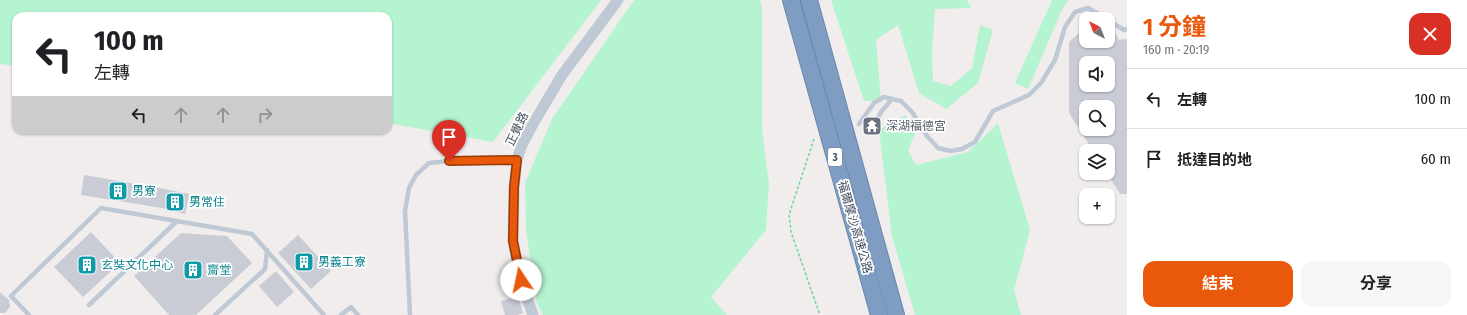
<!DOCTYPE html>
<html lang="zh-TW">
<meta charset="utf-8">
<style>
:root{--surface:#fff;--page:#f6f6f6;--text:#202124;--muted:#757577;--line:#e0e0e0;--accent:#ea580c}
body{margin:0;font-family:"Fira Sans Condensed","Noto Sans TC",sans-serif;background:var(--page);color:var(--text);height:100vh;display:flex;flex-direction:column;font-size:15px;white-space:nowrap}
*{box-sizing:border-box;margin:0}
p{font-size:13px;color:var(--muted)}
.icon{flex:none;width:22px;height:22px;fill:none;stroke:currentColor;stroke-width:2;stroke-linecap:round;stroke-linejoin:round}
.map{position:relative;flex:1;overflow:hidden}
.sheet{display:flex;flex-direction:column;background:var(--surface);width:340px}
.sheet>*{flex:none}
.guide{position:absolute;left:12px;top:12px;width:380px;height:122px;border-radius:12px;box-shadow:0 1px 3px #0004;background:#fff;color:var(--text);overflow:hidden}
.needle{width:26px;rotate:318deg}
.buttons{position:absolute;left:1079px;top:12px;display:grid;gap:8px}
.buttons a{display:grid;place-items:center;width:36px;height:36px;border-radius:8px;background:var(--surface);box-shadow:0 1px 3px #0004;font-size:20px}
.pin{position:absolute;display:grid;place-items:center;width:34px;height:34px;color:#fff;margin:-41px -17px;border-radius:50% 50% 50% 0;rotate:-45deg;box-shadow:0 0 4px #0007}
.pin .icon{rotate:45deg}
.me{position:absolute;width:44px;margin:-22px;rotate:349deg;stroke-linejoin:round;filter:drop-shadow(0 0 3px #0008)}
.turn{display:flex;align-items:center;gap:14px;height:84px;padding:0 16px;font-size:18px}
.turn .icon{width:52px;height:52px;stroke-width:2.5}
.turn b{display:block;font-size:28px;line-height:34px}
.lanes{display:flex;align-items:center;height:38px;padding:0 16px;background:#0003;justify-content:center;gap:20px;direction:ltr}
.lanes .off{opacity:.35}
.round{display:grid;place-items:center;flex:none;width:42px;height:42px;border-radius:12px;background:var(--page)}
.summary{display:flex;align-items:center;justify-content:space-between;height:68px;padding:0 16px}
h1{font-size:24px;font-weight:700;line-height:30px;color:var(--accent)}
.action{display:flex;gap:8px;margin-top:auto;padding:8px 16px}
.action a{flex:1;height:46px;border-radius:12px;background:var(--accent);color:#fff;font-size:16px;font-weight:700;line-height:46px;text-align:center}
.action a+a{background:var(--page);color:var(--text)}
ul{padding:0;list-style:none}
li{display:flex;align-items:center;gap:12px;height:60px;padding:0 16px;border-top:1px solid var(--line)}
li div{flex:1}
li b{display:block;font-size:15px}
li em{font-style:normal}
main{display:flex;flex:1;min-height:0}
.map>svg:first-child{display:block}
.green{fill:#b5f4d0}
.building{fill:#c9ccd4;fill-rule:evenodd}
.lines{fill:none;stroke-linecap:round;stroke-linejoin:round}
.motorway-casing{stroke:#6a88af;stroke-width:18}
.path{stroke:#69d6a5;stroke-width:1.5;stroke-dasharray:3 2;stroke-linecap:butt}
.service{stroke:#bfc9d5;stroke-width:4.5}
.tertiary{stroke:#bfc9d5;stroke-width:11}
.motorway{stroke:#7f9dc3;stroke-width:16}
.route-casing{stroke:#983908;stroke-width:10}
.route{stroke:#ea580c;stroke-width:7}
.labels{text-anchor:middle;stroke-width:3.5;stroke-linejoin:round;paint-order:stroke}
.shield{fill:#fff;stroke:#7b848e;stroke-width:1}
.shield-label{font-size:11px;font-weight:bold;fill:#43505d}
.worship-label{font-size:12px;fill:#5b616d;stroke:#fff;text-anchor:start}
.street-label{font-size:12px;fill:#43505d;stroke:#fff}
.culture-label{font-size:12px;fill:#0d838f;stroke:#fff;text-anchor:start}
</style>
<main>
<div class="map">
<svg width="1127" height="315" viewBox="0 0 1127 315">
<rect width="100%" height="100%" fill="#f1eded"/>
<!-- green -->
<path class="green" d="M0,0h601l-108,142 -105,-19v-107h-372v50l-16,-2z
M634,0h126l2,9v121l7,54 -3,46 -55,67 16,18h-184l-6,-12 -11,-72 -1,-48 27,-64z
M831,0h136l4,8 -36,1 -3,45 1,27 18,5 21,-18 8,-43 13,5 -15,53 -32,26 -27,-16 -21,-68 -22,15 5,60 -17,1z
M1052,0h16l-7,12 -33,77 -13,-6z
M905,115l12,14 -9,21 8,15 52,-13 30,-29 32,107 -16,60 7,25h-106l-23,-79 -13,-106z"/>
<!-- building -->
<path class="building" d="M1086,27v14h22v-11l6,1 5,9 8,-1v155h-7l-12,-19v-24h-15l-24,-38v-71zM1086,63h22v22h-22zM1086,107h22v22h-22z
M84,175l71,12 34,7 -4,20 -23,-6 -81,-13z
M91,232l29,31 -37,34 -29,-30z
M181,233l46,3 25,27 -56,52h-27l-35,-39z
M298,235l33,36 -20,18 -33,-36z
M276,271l18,21 -17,15 -18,-21z
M0,292l9,8 1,7 -5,6h-5z
M518,296l5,17 -6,2h-12l-4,-14z"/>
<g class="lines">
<defs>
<path id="motorway" d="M791,0l88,315
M809,0l87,315"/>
</defs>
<!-- motorway casing -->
<use href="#motorway" class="motorway-casing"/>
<!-- path -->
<path class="path" d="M814,139l-25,76 2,17 29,83"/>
<!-- service -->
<path class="service" d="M1108,20l16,10 3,-1
M877,120l4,-8 11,-13 9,2 11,11 15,24 11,12 12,3 12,-2 13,-7 18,-31 36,-16 12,-12 14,-23 10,-33 10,-15 13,-4 19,11
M859,124l15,-21 10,-6 8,2
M89,305l88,-84
M29,315l-18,-19 90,-88 151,26 72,81
M215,315l50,-46 2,-19
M341,315l10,-8 7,8
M410,315l-5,-104 4,-23 7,-13 13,-12 20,-2 68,-1"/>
<!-- tertiary -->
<path class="tertiary" d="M533,315l-12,-35 -8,-39 1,-54 3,-27 4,-13 12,-23 29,-49 56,-75"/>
<!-- motorway -->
<use href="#motorway" class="motorway"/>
</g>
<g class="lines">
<defs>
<path id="route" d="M449,161l68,-1 -3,27 -1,54 8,39"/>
</defs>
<!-- route casing -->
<use href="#route" class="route-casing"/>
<!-- route -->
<use href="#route" class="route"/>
</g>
<!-- icons -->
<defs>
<symbol id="temple-square" viewBox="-11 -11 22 22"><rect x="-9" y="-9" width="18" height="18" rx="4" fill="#6b7280" stroke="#fff"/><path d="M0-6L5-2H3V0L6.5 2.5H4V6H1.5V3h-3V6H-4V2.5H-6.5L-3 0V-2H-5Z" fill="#fff"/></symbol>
<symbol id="building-square" viewBox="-11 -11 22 22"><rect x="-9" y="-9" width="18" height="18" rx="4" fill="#0f9aa8" stroke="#fff"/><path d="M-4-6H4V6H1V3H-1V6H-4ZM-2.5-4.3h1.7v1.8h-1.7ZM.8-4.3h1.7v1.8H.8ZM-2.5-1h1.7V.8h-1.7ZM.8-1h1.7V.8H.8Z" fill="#fff"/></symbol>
</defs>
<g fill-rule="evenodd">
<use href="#temple-square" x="861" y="115" width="22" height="22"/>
<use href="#building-square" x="107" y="180" width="22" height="22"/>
<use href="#building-square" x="164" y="191" width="22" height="22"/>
<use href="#building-square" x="293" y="251" width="22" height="22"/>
<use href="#building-square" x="76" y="254" width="22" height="22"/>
<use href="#building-square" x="182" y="259" width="22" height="22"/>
</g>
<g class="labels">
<!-- shield labels -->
<rect class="shield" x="828" y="148" width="14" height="18" rx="3"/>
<g class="shield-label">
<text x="835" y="161">3</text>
</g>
<!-- worship labels -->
<g class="worship-label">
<text x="886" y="130">深湖福德宮</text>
</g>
<!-- street labels -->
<g class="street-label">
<text transform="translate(517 129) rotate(-64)" y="4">正覺路</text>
<text transform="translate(855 227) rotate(74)" y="4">福爾摩沙高速公路</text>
</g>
<!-- culture labels -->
<g class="culture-label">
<text x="132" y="195">男寮</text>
<text x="189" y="206">男常住</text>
<text x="318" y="266">男義工寮</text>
<text x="101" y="269">玄奘文化中心</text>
<text x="207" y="274">齋堂</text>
</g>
</g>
</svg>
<div class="buttons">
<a><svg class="needle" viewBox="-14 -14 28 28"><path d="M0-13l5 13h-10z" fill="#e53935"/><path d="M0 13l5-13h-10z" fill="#757577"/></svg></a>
<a><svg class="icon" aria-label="sound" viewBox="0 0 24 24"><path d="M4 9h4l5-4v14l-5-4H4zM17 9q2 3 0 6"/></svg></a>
<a><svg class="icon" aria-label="search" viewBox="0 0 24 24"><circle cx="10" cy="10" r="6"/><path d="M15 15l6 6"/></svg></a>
<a><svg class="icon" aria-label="layers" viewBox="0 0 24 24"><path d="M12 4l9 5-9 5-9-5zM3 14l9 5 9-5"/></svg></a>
<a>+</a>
</div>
<div class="pin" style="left:449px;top:161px;background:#d93025"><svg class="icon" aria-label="arrive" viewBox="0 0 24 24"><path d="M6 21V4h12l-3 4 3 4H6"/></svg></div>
<svg class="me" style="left:521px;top:280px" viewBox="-20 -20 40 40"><circle r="19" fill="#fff"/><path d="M0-13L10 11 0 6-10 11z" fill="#ea580c"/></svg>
<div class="guide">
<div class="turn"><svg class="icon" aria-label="left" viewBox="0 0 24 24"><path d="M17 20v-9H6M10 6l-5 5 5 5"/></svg><div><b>100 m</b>左轉</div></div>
<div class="lanes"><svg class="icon" aria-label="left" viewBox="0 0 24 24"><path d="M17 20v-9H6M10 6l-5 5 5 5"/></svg><svg class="icon off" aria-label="ahead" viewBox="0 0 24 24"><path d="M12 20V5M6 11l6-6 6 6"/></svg><svg class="icon off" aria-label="ahead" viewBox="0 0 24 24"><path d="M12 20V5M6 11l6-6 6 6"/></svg><svg class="icon off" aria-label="right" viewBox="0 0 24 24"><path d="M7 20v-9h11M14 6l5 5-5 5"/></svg></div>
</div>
</div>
<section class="sheet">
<div class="summary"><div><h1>1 分鐘</h1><p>160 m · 20:19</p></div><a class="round" style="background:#d93025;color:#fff"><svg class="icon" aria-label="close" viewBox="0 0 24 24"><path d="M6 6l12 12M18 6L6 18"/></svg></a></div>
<ul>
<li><svg class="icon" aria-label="left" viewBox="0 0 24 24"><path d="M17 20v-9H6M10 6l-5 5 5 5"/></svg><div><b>左轉</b></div><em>100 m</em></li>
<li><svg class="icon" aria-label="arrive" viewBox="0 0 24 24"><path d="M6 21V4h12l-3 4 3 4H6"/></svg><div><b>抵達目的地</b></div><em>60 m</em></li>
</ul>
<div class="action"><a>結束</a><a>分享</a></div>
</section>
</main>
